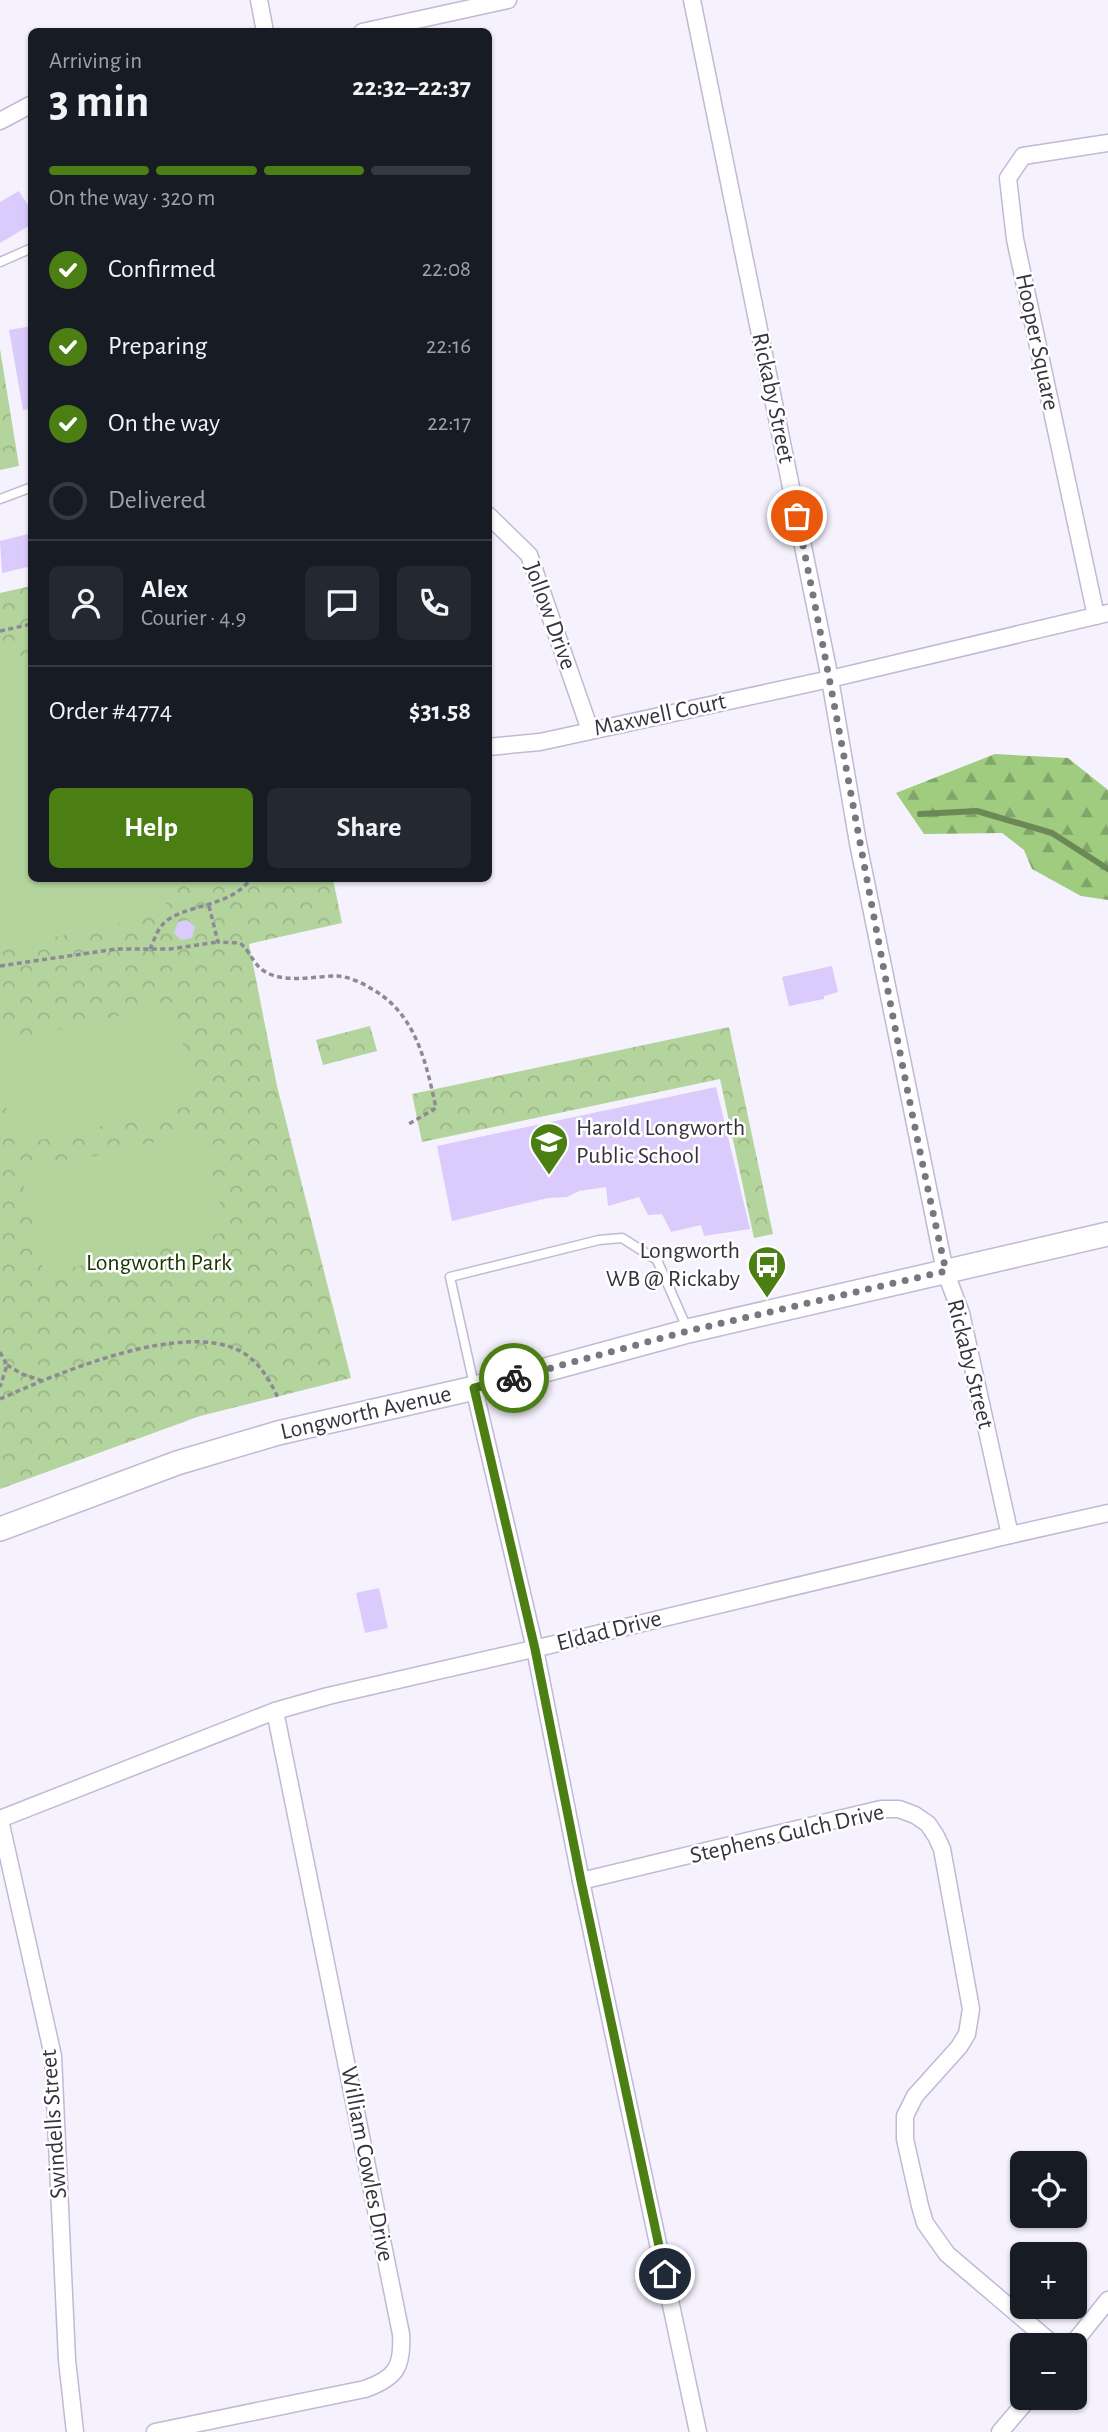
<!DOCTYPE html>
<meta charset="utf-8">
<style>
body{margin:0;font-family:"Alegreya Sans",sans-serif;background:#242831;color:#f1f3f6;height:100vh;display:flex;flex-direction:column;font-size:26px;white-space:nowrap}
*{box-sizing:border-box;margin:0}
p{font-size:23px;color:#9ea1a6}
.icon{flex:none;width:38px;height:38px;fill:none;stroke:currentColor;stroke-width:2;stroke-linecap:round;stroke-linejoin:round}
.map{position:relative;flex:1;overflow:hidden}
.panel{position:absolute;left:28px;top:28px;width:464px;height:854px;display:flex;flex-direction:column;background:#171b24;border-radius:10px;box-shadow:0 2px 5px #0004}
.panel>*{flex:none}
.tools{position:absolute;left:1010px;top:2151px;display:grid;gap:14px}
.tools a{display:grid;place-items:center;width:77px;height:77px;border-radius:10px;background:#171b24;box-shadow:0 2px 5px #0004;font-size:35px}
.pin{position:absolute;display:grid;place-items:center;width:60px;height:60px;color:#fff;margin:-30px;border:4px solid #fff;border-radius:50%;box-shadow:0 2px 7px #0007}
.courier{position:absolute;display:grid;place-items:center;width:70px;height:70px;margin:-35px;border:5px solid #4b7f13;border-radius:50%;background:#fff;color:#222;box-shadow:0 2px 9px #0007}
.headline em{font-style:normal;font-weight:700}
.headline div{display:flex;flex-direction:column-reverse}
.headline{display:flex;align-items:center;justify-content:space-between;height:119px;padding:0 21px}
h1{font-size:46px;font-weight:700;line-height:52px}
.bar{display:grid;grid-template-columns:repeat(4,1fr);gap:10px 7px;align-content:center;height:84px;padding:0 21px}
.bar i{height:9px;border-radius:5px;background:#363941}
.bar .active{background:#4b7f13}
.bar p{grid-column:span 4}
.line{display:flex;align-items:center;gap:18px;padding:0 21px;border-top:2px solid #363941}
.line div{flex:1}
.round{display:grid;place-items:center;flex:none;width:74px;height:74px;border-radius:10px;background:#242831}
ol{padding:0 21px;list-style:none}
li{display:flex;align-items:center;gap:21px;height:77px}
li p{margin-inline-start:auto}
li .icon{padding:7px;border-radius:50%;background:#4b7f13;color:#fff;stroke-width:4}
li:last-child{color:#9ea1a6}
li i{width:38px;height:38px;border:4px solid #363941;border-radius:50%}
.primary-button{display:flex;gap:14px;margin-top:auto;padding:14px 21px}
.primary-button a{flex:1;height:80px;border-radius:10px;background:#4b7f13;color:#fff;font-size:28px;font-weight:700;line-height:80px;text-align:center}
.primary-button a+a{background:#242831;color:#f1f3f6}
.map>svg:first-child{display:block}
.forest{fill:url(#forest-firs)}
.park{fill:url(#park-crowns)}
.pitch{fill:#b3d49c}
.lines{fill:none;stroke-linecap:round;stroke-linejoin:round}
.stream{stroke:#6b8856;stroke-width:6}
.building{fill:#dbcbfc}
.lane-casing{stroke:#c1b9d5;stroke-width:11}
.street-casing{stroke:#c1b9d5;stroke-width:19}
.secondary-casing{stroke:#c1b9d5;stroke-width:26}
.path{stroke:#8e8a95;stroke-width:3.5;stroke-dasharray:5 3.5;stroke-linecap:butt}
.lane{stroke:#fff;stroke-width:8}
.street{stroke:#fff;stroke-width:16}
.secondary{stroke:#fff;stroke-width:23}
.done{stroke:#7a7681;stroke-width:7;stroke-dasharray:0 12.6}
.route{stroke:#4b7f13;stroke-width:9}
.labels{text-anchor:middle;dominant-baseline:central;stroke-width:5;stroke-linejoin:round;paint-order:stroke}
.street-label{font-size:24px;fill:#37333e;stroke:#fff}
.poi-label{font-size:24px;fill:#37333e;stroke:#fff;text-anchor:start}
.park-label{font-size:24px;fill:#193400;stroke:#fff}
</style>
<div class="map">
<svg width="1108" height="2432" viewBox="0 0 1108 2432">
<defs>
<pattern id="forest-firs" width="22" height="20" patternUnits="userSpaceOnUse" patternTransform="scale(1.75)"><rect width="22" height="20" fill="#9fcc7e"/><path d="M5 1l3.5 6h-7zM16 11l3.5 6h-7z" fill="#82a669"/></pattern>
<pattern id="park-crowns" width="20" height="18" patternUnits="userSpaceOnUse" patternTransform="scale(1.75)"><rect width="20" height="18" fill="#b3d49c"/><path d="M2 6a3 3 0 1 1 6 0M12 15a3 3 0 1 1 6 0" fill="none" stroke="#9bb687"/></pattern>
</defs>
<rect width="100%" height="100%" fill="#f5f1fd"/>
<polygon class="forest" points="995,754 1068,758 1108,790 1108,900 1081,896 1032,869 1024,850 1002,833 924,834 896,793"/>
<g class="park">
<polygon points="0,349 19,466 0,470"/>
<polygon points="31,586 32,878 333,879 342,923 249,944 277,1086 351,1378 200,1416 0,1489 0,593"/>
<polygon points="370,1026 377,1051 323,1065 316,1040"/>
<polygon points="729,1027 773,1234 754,1238 720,1079 422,1142 412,1094"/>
</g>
<g class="pitch">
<polygon points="31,653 32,878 163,879 168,900 158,915 56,937 0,945 0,667"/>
<polygon points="173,1003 197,1104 15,1146 0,1082 0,1043"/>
<polygon points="203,1131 226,1232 44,1274 21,1173"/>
</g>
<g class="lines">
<polyline class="stream" points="920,814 977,811 1052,833 1108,869"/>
</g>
<g class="building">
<polygon points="19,191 32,212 32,224 0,243 0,202"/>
<polygon points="32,326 32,409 23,410 9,330"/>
<polygon points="32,533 32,566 2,573 0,541"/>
<polygon points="187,920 195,927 192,938 181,940 174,933 178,922"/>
<polygon points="832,966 838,992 824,996 824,999 789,1006 782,977"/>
<polygon points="716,1087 750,1229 704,1236 701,1225 671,1232 662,1214 648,1215 639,1197 608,1206 606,1187 579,1191 567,1197 548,1198 452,1221 437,1146"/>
<polygon points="379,1588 388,1628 365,1633 356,1593"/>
</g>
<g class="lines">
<g class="lane-casing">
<g id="lane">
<polyline points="0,262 32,248"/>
<polyline points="0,499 32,487"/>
<polyline points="474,1385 450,1277 599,1240 622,1238 657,1260 687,1328"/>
</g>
</g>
<g class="street-casing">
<g id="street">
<polyline points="259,0 265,32"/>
<polyline points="692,0 830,679 858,843 940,1247 945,1271 961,1313 1010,1535"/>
<polyline points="362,32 508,0"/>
<polyline points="0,121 32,104"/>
<polyline points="488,515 529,555 590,730"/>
<polyline points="1096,616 1015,239 1008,178 1023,156 1108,143"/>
<polyline points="488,747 540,742 830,679 1108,613"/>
<polyline points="474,1388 535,1649 581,1881 698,2432"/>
<polyline points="0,1819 275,1711 328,1696 559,1643 1010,1535 1108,1513"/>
<polyline points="0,1820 53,2056 67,2360 75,2432"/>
<polyline points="581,1881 881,1809 899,1809 915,1815 928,1824 936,1836 942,1849 971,2009 967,2034 959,2047 915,2096 905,2116 905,2139 920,2206 925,2223 947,2254 1054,2345"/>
<polyline points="1072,2345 1108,2300"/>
<path d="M155,2432l210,-43c31,-11 38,-22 36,-55l-126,-623"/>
<polyline points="1000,2432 1029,2398"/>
</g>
</g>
<g class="secondary-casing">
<polyline id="secondary" points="0,1529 177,1463 278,1433 505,1381 688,1331 1108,1234"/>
</g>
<g class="path">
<polyline points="0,631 32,624"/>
<path d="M209,906l9,36 22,1c10,8 13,21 24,28 20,13 51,5 74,5 12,1 24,7 34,13 44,25 54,73 64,119l-29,17"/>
<path d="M150,949c4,-8 7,-19 13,-25 19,-20 69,-16 88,-46"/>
<polyline points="0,966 116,949 170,949 218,942"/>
<polyline points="0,1352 7,1365 0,1387"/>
<polyline points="7,1365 22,1374 43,1381"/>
<path d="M0,1399c56,-25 183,-80 242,-47 17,10 28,28 36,46"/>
</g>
<use href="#lane" class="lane"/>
<use href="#street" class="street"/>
<use href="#secondary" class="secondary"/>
</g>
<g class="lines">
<path class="done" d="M514,1378l174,-47 258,-60c-57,-250 -97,-504 -149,-755"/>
<polyline class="route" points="514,1378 474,1388 535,1649 581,1881 665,2274"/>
</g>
<defs>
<g id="school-pin" transform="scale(2.0125)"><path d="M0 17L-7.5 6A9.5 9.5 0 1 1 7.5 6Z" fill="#4b7f13" stroke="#fff"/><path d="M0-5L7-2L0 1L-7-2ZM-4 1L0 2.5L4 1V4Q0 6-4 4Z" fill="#fff"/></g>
<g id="bus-pin" transform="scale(2.0125)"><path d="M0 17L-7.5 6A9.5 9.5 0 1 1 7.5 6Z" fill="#4b7f13" stroke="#fff"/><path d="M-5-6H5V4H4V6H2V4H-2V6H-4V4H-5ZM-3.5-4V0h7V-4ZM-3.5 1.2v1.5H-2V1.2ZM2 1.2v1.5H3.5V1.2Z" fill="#fff"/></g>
</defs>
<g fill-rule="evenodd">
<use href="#school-pin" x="549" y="1142"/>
<use href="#bus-pin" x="767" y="1265"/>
</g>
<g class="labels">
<g class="street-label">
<text transform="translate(1037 342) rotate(78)">Hooper Square</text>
<text transform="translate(773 398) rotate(78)">Rickaby Street</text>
<text transform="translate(550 616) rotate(70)">Jollow Drive</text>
<text transform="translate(660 715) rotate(-12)">Maxwell Court</text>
<text transform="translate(970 1364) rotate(76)">Rickaby Street</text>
<text transform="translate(366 1413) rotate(-13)">Longworth Avenue</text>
<text transform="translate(609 1631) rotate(-14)">Eldad Drive</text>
<text transform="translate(787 1834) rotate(-13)">Stephens Gulch Drive</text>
<text transform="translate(54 2124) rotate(-94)">Swindells Street</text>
<text transform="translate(367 2164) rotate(79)">William Cowles Drive</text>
</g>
<g class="poi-label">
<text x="576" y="1128">Harold Longworth<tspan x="576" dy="28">Public School</tspan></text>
<text x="740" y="1251" text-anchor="end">Longworth<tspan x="740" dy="28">WB @ Rickaby</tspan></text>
</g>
<g class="park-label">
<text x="159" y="1263">Longworth Park</text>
</g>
</g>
</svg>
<div class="tools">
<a><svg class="icon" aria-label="locate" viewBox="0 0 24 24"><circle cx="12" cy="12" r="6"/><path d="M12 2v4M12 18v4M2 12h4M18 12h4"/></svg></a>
<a>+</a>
<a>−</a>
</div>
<div class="pin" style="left:797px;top:516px;background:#ea580c"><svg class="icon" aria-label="bag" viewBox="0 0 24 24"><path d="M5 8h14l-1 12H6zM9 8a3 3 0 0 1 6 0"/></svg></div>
<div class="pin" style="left:665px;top:2274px;background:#1f2937"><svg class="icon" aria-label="home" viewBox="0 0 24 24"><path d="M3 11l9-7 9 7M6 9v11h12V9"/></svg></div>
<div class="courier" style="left:514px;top:1378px"><svg class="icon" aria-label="bike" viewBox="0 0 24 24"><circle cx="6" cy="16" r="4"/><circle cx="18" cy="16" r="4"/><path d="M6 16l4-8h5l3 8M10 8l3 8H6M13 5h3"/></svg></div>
<section class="panel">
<div class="headline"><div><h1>3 min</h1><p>Arriving in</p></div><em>22:32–22:37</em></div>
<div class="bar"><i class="active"></i><i class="active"></i><i class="active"></i><i></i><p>On the way · 320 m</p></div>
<ol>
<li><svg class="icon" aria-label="check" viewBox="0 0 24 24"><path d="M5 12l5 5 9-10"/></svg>Confirmed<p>22:08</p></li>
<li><svg class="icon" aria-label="check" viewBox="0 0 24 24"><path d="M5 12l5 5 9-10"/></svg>Preparing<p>22:16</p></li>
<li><svg class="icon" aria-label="check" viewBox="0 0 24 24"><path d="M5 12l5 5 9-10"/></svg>On the way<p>22:17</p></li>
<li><i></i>Delivered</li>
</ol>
<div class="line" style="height:126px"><a class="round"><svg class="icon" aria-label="person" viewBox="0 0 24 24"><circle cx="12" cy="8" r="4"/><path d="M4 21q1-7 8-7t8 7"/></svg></a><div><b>Alex</b><p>Courier · 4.9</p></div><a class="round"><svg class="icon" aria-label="chat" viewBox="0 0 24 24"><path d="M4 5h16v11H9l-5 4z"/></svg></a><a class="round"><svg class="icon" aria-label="phone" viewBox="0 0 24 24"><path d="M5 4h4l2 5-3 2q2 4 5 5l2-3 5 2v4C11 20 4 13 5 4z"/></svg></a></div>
<div class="line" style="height:91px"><div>Order #4774</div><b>$31.58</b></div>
<div class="primary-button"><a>Help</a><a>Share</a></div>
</section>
</div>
